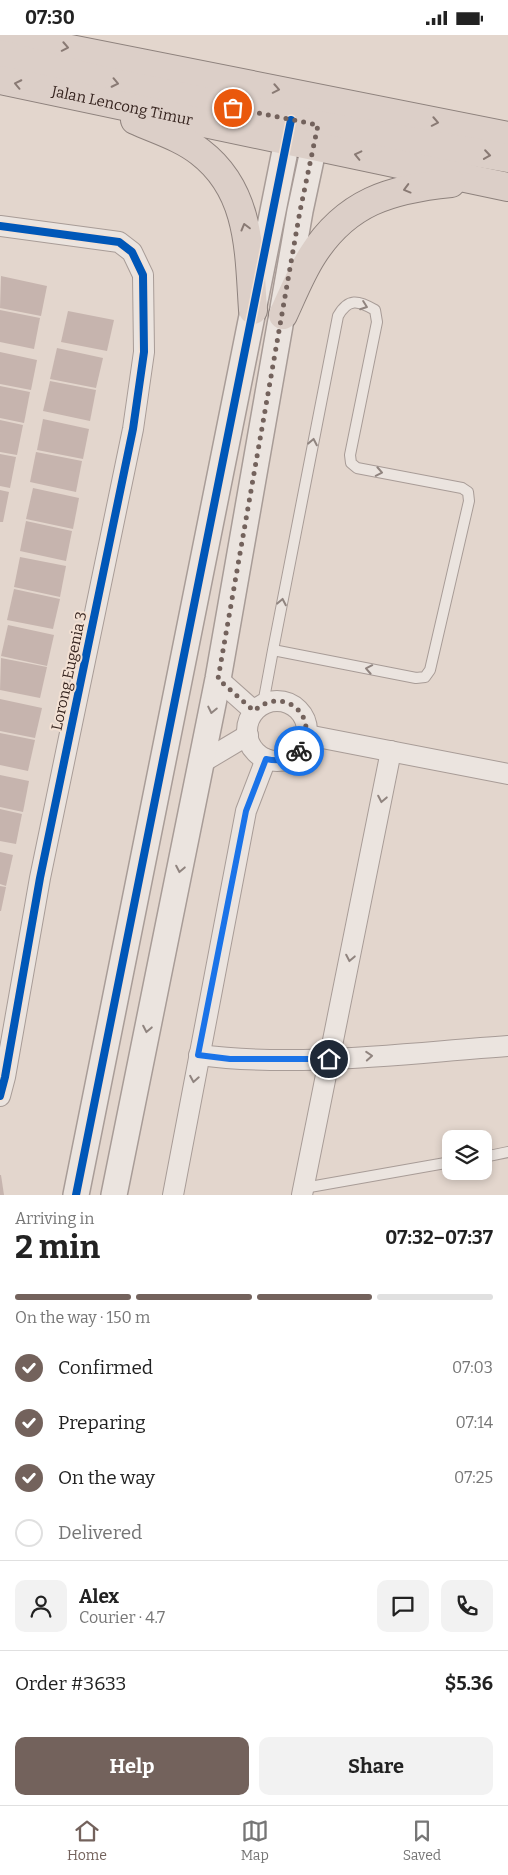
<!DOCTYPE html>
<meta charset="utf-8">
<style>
body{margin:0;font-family:Bitter,serif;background:#f2f2f2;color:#222;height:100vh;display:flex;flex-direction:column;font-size:19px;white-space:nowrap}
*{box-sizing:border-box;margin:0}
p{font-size:16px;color:#767676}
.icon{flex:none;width:28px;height:28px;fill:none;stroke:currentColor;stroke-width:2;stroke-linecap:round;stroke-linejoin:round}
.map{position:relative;height:1160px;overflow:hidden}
.side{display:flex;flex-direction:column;background:#fff;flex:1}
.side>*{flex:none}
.buttons{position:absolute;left:442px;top:1095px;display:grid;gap:10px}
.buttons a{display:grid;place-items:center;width:50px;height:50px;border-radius:10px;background:#fff;box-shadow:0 2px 8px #0003;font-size:25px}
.pin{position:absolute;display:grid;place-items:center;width:42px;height:42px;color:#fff;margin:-21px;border:2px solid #fff;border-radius:50%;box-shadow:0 1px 5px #0007}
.courier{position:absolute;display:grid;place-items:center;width:50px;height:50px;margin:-25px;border:4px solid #1a73e8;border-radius:50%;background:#fff;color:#222;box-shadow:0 1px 6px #0007}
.headline em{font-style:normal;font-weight:700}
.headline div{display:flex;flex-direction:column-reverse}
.headline{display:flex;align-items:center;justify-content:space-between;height:85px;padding:0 15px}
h1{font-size:32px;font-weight:700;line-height:38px}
.bar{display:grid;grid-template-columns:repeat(4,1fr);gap:8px 5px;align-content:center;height:60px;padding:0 15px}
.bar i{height:6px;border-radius:4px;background:#e0e0e0}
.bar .selected{background:#73625c}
.bar p{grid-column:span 4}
.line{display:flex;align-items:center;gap:12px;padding:0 15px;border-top:1px solid #e0e0e0}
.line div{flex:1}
.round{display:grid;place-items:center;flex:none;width:52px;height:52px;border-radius:10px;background:#f2f2f2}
ol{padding:0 15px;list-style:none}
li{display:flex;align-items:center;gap:15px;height:55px}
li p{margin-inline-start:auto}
li .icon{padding:5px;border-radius:50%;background:#73625c;color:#fff;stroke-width:4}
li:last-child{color:#767676}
li i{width:28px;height:28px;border:2px solid #e0e0e0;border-radius:50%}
.cta{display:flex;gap:10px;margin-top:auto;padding:10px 15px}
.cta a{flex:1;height:58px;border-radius:10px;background:#73625c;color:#fff;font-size:20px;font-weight:700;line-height:58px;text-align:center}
.cta a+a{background:#f2f2f2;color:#222}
.status{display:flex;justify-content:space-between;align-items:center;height:35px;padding:0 25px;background:#fff;direction:ltr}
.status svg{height:14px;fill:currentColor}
.tab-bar{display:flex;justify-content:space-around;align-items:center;height:70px;border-top:1px solid #e0e0e0;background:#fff;font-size:14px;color:#767676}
.tab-bar a{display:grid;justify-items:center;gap:2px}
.tab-bar .selected{color:#73625c}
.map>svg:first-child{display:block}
.building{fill:#c6b4ae}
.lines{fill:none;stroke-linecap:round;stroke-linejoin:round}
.service-casing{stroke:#a89c97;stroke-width:12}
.minor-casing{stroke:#a89c97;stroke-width:22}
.tertiary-casing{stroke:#a89c97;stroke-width:28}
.trunk-casing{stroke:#8e827d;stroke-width:30}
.service{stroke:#ebe4df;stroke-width:10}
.minor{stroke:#ebe4df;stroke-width:20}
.tertiary{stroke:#ebe4df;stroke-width:25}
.trunk{stroke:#dccfc8;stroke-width:28}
.cycleway-casing{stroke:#f3e1d4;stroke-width:11}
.cycleway{stroke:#0057b8;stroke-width:8}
.oneway{stroke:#897a74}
.oneway2{stroke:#90847f}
.done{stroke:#73625c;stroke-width:5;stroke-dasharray:0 9}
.route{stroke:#1a73e8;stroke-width:6}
.labels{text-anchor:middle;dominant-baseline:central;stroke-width:4;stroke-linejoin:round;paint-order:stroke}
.street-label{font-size:15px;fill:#36241f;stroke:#f3e1d4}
</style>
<div class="status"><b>07:30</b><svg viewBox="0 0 49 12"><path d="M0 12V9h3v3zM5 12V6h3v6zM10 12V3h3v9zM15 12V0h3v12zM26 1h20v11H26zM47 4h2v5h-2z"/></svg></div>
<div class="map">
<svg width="508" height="1160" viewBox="0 0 508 1160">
<rect width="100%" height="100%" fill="#e3d6cd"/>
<g class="building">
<polygon points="1,241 47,251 41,281 0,273"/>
<polygon points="0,275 40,283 34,314 0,307"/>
<polygon points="68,276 114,285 107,316 61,307"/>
<polygon points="57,313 103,323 96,353 50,344"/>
<polygon points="0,317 37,325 31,355 0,349"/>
<polygon points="50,346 96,355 90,386 43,376"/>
<polygon points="0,351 30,357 24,388 0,383"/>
<polygon points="43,384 89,394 83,424 37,415"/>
<polygon points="0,385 23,390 17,420 0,417"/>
<polygon points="36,417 82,426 76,457 30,447"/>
<polygon points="0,419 16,422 10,453 0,451"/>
<polygon points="33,453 79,463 73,494 26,484"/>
<polygon points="0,455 9,457 3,487 0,487"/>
<polygon points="26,486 72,496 66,526 20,516"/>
<polygon points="20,522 66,531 60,562 14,552"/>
<polygon points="14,554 60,564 53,594 7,585"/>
<polygon points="8,590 54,600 47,631 1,621"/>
<polygon points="1,623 47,632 40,663 0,655"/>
<polygon points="0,664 42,673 35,703 0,696"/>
<polygon points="0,698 35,705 28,736 0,730"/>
<polygon points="0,740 29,746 23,777 0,772"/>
<polygon points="0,774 22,779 16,809 0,806"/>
<polygon points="0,817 13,820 6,851 0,849"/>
<polygon points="0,851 6,852 1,876 0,876"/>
<polygon points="0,1140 1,1140 4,1160 0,1160"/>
</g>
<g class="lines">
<g class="service-casing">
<g id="service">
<path d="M263,669l10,-54 65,-334c10,-18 20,-16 37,-6l2,12 -27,133 1,8 6,5 105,20 6,4 1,9 -39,169 -5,7 -9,1 -143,-28"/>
<polyline points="484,1122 508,1117"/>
<polyline points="304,1153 451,1127"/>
</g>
</g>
<g class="minor-casing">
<g id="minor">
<polyline points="0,191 119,207 132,217 143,240 144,317 133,394 40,843 5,1042 0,1061"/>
<polyline points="218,644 254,676"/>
<circle cx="277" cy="696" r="30"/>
<polyline points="307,700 508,739"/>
<polyline points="201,728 248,700"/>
<path d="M199,1020c100,13 208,-2 309,-9"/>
<polyline points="173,1160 246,776 266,724"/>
<polyline points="302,1160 391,716"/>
</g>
</g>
<g class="tertiary-casing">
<g id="tertiary">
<polyline points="76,1160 291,86"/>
<polyline points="114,1160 218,644 300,176 318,92"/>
</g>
</g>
<g class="trunk-casing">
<g id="trunk">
<polyline points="0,0 508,101"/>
<polyline points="0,19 96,44 318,90 508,123"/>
<path id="s1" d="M0,45l508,107"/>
<path d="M135,85c22,10 46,17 65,32 51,39 49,100 53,158"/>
<path d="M283,280c9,-19 17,-40 29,-59 34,-54 78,-67 139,-73"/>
</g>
</g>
<use href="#service" class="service"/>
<use href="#minor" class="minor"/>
<use href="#tertiary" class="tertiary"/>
<use href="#trunk" class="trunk"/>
<g class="cycleway-casing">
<g id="cycleway">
<polyline points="0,191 119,207 132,217 143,240 144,317 133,394 40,843 5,1042 0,1061"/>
<polyline points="76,1160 291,85"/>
</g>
</g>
<use href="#cycleway" class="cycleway"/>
</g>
<defs><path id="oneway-chevron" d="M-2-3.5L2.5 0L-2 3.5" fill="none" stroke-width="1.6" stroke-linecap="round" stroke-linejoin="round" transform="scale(1.25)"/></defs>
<g class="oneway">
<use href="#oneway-chevron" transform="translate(65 12) rotate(11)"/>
<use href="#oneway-chevron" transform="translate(115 48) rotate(12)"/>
<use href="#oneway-chevron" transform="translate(18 49) rotate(-168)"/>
<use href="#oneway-chevron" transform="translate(276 54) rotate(11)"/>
<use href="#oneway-chevron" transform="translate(435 87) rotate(11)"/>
<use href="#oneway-chevron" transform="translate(358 120) rotate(-167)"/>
<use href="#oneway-chevron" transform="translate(487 120) rotate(8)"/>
<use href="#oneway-chevron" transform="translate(407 154) rotate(165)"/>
<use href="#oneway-chevron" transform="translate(245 192) rotate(-105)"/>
</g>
<g class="oneway2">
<use href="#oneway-chevron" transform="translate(364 271) rotate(20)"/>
<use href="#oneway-chevron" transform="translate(313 407) rotate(-79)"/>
<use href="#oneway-chevron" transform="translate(379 437) rotate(11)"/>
<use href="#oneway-chevron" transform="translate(282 567) rotate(-79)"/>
<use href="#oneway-chevron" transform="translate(369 634) rotate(-169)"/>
<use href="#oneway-chevron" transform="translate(212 675) rotate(102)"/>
<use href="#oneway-chevron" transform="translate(382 764) rotate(101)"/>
<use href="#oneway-chevron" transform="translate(180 834) rotate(101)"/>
<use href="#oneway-chevron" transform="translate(350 923) rotate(101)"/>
<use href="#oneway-chevron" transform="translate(147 994) rotate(101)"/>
<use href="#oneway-chevron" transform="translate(369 1021) rotate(-4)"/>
<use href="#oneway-chevron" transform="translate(194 1044) rotate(100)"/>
</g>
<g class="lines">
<path class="done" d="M233,73l85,17 -18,86 -82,468 36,32c30,-27 68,6 45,40"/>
<path class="route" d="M299,716c-10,9 -19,11 -33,8l-20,52 -48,244 32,4h99"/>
</g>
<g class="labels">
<g class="street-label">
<text stroke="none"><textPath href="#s1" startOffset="125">Jalan Lencong Timur</textPath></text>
<text transform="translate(69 636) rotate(-78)">Lorong Eugenia 3</text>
</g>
</g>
</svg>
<div class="buttons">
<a><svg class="icon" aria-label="layers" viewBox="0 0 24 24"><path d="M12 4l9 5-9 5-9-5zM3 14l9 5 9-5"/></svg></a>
</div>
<div class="pin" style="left:233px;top:73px;background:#ea580c"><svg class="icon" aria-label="bag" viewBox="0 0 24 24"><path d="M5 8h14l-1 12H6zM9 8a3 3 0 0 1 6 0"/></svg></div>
<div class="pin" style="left:329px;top:1024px;background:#1f2937"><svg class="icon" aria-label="home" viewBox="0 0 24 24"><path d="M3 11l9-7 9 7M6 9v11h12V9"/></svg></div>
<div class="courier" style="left:299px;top:716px"><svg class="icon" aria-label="bike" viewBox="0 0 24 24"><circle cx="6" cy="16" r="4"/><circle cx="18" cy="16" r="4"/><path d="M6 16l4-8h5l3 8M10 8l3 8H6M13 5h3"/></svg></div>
</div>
<section class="side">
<div class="headline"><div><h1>2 min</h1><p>Arriving in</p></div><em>07:32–07:37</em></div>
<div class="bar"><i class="selected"></i><i class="selected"></i><i class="selected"></i><i></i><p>On the way · 150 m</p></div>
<ol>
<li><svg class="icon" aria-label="check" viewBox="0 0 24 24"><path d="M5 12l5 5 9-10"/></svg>Confirmed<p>07:03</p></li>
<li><svg class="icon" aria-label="check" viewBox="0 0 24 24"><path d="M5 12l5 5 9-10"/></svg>Preparing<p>07:14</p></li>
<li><svg class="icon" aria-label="check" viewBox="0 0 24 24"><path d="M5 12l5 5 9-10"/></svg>On the way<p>07:25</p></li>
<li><i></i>Delivered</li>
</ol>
<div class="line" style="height:90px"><a class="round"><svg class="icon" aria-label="person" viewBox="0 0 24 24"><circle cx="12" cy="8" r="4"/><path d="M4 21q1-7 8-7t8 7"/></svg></a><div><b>Alex</b><p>Courier · 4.7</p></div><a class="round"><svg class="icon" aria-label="chat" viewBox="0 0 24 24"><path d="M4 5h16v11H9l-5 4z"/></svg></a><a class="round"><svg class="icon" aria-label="phone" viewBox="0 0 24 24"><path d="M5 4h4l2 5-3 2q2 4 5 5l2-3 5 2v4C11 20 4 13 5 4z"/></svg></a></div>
<div class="line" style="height:65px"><div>Order #3633</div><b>$5.36</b></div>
<div class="cta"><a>Help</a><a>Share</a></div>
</section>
<nav class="tab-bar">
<a class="selected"><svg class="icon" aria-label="home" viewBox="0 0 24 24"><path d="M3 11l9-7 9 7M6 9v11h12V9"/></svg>Home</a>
<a><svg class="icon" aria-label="map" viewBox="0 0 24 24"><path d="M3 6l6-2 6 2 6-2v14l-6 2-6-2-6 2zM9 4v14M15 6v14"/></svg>Map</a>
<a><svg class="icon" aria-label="saved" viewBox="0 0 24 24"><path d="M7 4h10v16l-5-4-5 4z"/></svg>Saved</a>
</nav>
